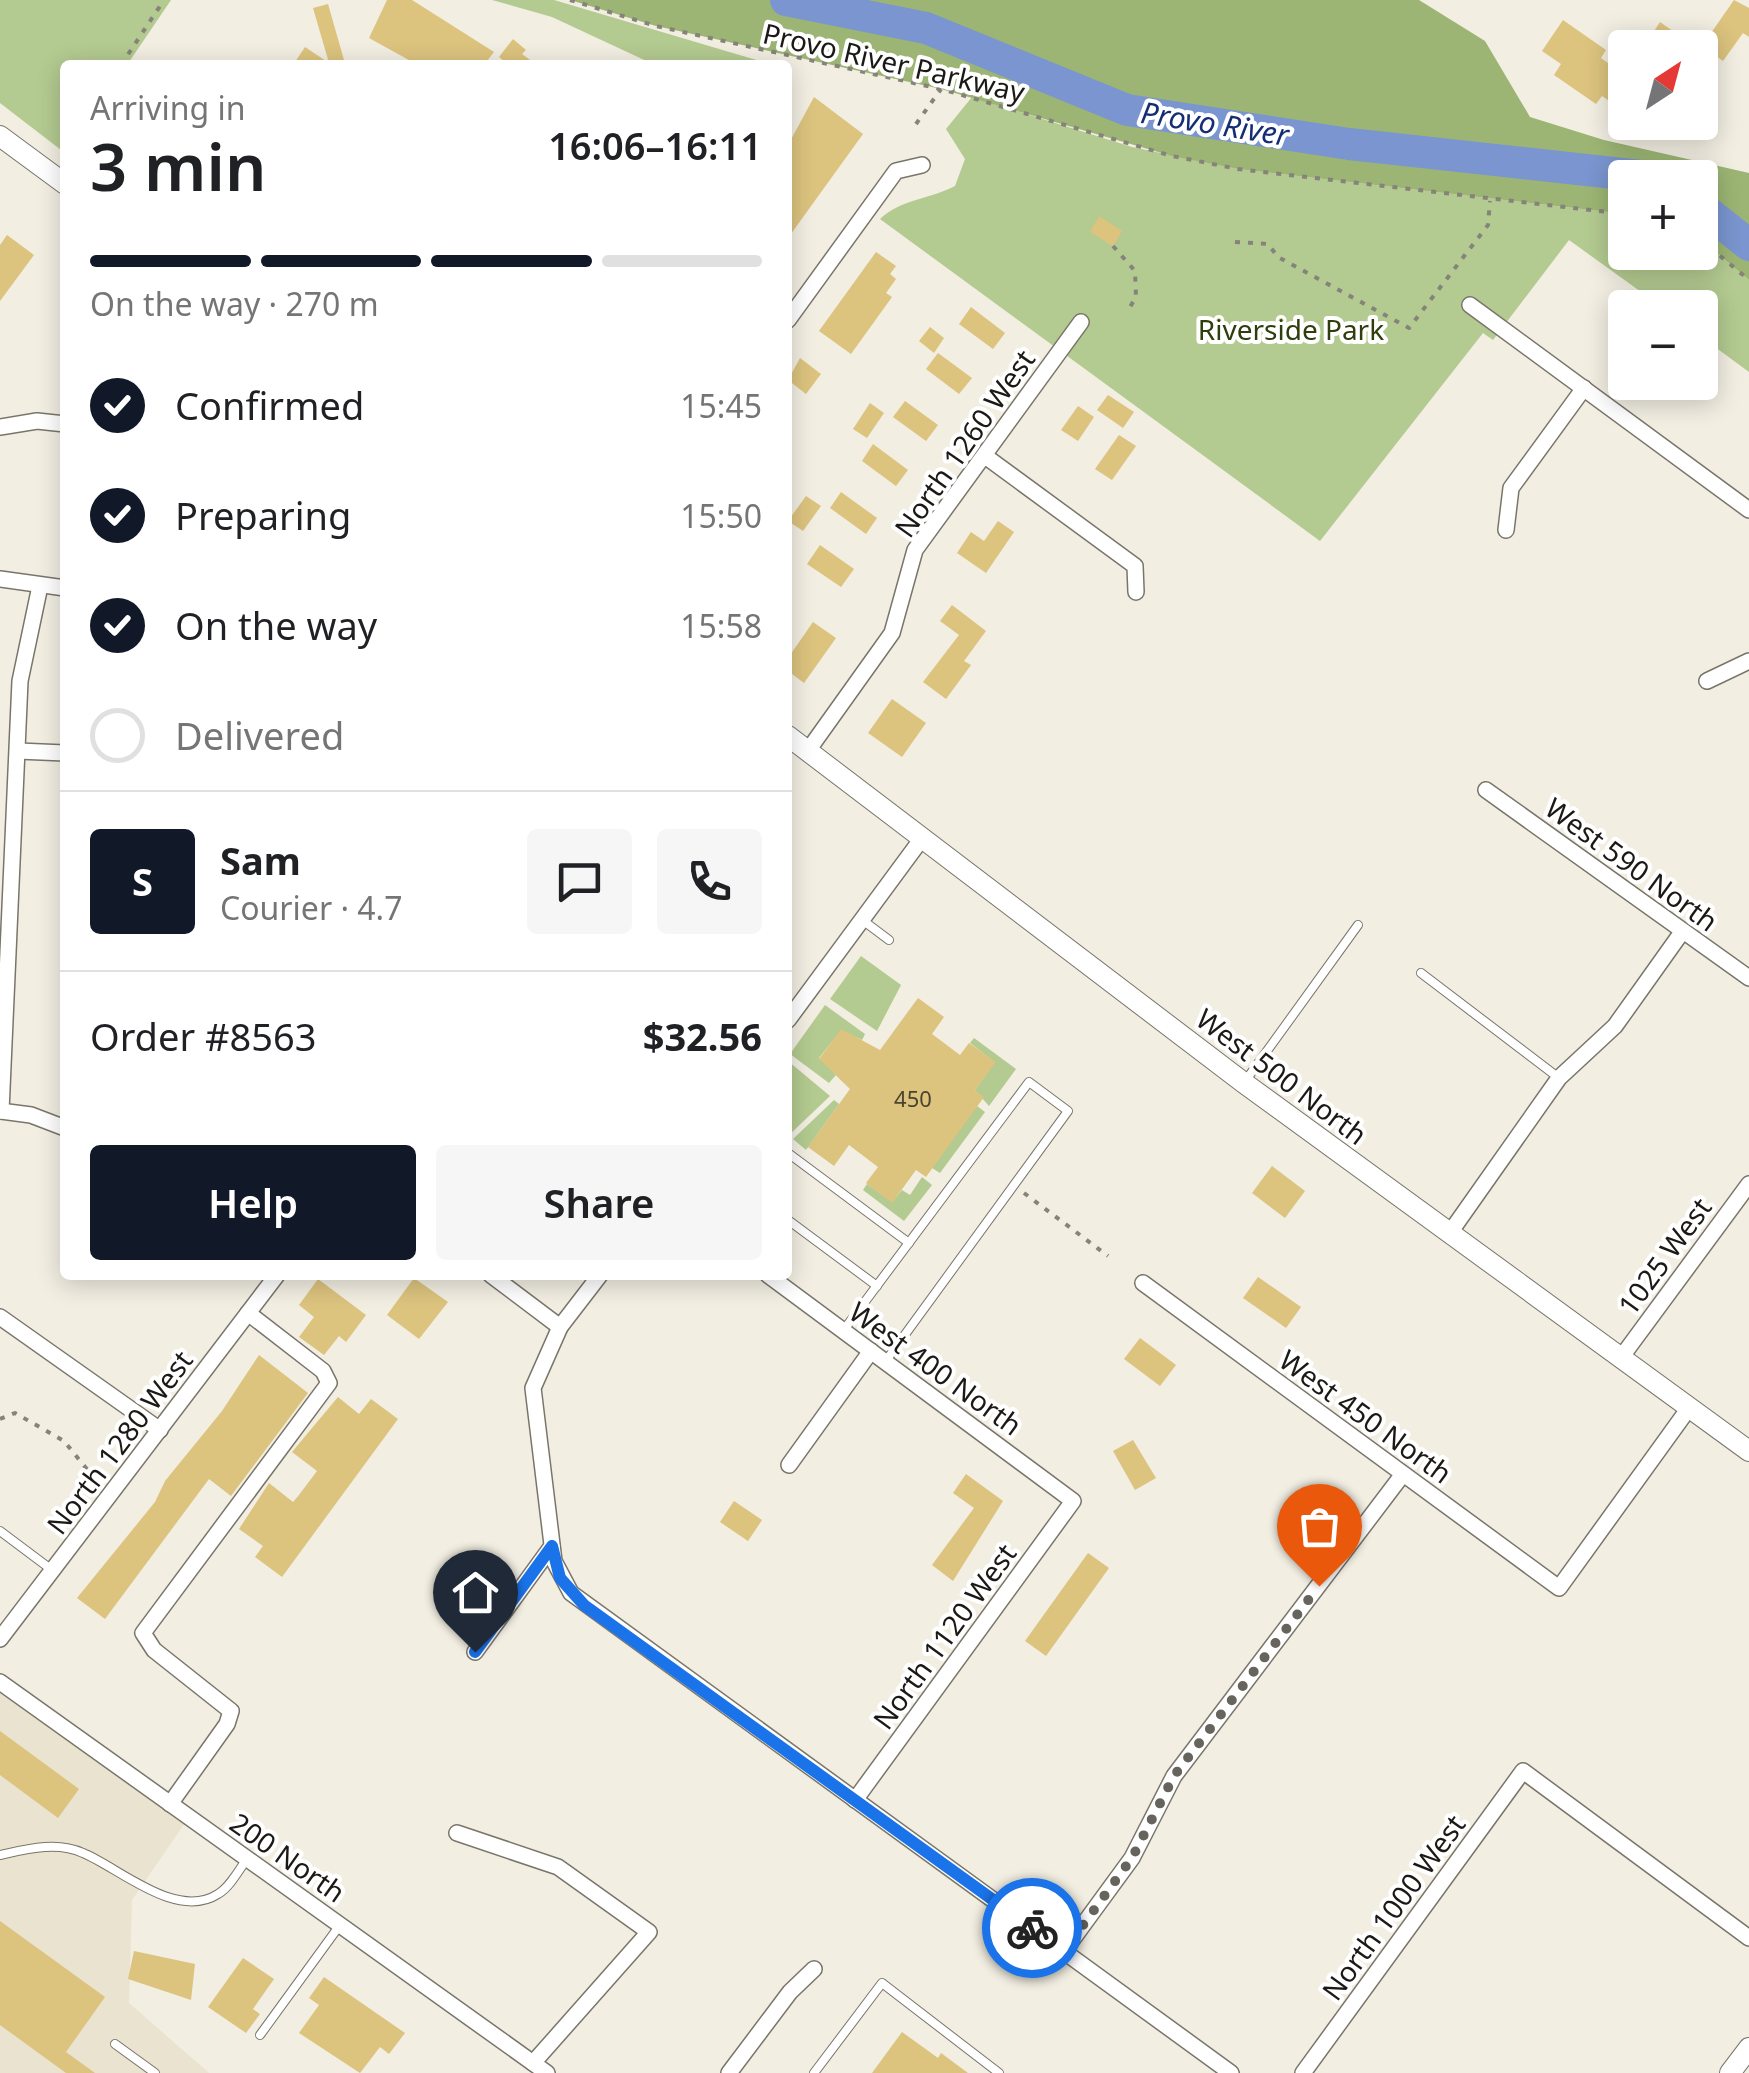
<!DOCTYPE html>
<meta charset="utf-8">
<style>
body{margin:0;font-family:"Noto Sans",sans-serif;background:#f6f6f6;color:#202124;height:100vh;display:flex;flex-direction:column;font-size:38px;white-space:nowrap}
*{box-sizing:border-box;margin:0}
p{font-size:32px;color:#757577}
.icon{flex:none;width:55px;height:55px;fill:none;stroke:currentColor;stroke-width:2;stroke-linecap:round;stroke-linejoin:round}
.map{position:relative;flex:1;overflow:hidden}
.side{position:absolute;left:60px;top:60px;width:732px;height:1220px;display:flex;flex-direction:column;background:#fff;border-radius:10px;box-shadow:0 5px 25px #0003}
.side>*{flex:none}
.needle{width:65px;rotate:36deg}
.buttons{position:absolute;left:1608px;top:30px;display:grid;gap:20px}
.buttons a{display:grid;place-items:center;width:110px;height:110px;border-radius:10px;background:#fff;box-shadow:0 5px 25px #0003;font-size:50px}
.pin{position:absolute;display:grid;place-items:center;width:85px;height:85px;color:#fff;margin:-102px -42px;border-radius:50% 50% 50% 0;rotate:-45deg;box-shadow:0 0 10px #0007}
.pin .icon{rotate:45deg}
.courier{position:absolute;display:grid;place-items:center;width:100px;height:100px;margin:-50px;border:8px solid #1a73e8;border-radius:50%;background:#fff;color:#222;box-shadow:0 2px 12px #0007}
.summary em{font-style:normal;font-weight:600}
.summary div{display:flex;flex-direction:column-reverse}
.summary{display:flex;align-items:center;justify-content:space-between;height:170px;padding:0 30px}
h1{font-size:65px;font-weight:600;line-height:75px}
.bar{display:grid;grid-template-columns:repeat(4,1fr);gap:15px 10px;align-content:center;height:120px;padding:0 30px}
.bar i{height:12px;border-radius:8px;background:#e0e0e0}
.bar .selected{background:#111827}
.bar p{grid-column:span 4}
.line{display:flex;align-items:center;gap:25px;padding:0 30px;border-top:2px solid #e0e0e0}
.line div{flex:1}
.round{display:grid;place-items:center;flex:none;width:105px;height:105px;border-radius:10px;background:#f6f6f6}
ol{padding:0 30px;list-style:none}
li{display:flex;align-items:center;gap:30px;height:110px}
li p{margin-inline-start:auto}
li .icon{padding:10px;border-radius:50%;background:#111827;color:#fff;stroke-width:4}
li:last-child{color:#757577}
li i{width:55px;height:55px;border:5px solid #e0e0e0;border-radius:50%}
.primary-button{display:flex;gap:20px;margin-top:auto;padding:20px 30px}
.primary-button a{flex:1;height:115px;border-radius:10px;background:#111827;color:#fff;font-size:40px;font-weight:600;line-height:115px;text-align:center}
.primary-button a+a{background:#f6f6f6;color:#202124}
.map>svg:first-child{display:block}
.built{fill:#eae3cf}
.green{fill:#b3ca90}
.forest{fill:#9cb574}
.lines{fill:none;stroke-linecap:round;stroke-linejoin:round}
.river{stroke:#7a95cf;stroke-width:32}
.building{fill:#dcc37e}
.lane-casing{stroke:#79756a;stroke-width:10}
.street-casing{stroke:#79756a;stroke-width:18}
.secondary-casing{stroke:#79756a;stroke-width:22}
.path{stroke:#86837b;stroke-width:4;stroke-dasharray:5 8;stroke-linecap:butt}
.lane{stroke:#fff;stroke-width:8}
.street{stroke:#fff;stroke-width:15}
.secondary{stroke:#fff;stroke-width:20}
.done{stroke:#66645d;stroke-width:10;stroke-dasharray:0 18}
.route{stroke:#1a73e8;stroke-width:12}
.labels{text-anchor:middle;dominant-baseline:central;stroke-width:8;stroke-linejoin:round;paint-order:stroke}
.number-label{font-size:22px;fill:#4b442f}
.street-label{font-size:28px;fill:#1b1915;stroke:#fff}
.park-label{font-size:28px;fill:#2e3e0d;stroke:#fff}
.water-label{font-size:30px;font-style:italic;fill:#152e73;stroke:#fff}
</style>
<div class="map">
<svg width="1749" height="2073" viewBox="0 0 1749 2073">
<rect width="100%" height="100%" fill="#f2eee2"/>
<polygon class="built" points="0,1682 189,1817 132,1900 129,2003 209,2073 0,2073"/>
<g class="green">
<polygon points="0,0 171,0 127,65 65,65 65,153 0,103"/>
<polygon points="492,0 554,0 773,65 655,65 552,17"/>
<path d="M972,97l160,50 106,22 387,45v38h75v-13l49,41v92l-49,-36v-28l-38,-1 -93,-67 -76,100 -10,-7 -163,208 -440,-322c21,-20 48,-19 75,-33l10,-27 -19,-30z"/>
<polygon points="861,956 901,985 877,1031 830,999"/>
<polygon points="825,1005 865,1034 862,1040 841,1030 819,1058 836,1075 829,1083 790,1054"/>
<polygon points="974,1038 1016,1069 989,1106 975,1090 995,1062 970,1043"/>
<polygon points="788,1061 830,1096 788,1136"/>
<polygon points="834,1100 839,1104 806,1150 793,1139"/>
<polygon points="977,1106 985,1112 940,1173 932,1168"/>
<polygon points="922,1177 932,1185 904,1221 863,1190 867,1184 892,1202 902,1190 910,1195"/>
</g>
<polygon class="forest" points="570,0 1419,0 1485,41 1530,117 1604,140 1749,173 1749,280 1700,239 1700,178 1625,178 1625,214 1238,169 1172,156 941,89 656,26"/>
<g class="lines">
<g class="river">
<polyline points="786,0 926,28 1127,110 1349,144 1659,178"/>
<polyline points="1700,206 1749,245"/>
</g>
</g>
<g class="building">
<polygon points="387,0 412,0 494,52 484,65 418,65 369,38"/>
<polygon points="1734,0 1749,8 1749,37 1743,33 1723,61 1702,46"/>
<polygon points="328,4 344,60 332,65 293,65 305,47 329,63 313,8"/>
<polygon points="1563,20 1606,50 1601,58 1625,75 1625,112 1602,96 1596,104 1554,75 1561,64 1542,51"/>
<polygon points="1660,22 1697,48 1643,48"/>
<polygon points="513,39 526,50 522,54 537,65 509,65 499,57"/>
<polygon points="814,97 863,134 788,238 788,145"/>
<polygon points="1099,216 1122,231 1113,246 1090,232"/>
<polygon points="7,235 34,255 0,301 0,245"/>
<polygon points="876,252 896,266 890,274 896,279 886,293 892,297 851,354 819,331"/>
<polygon points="971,307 1005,333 993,349 959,324"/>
<polygon points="930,327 944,338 934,353 919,341"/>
<polygon points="938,353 972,378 959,394 926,369"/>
<polygon points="800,358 821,374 806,394 788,380"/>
<polygon points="1108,395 1134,412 1123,428 1097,410"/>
<polygon points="905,401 938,425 926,441 893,417"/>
<polygon points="870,403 884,413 867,438 853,429"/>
<polygon points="1078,406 1094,417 1078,441 1061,430"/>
<polygon points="1119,435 1136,446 1112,480 1095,469"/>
<polygon points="873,444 908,470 896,486 862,461"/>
<polygon points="841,492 877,518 866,534 830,508"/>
<polygon points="806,496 821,506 803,531 788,521"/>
<polygon points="998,521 1014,532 986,573 957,553 971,532 984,541"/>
<polygon points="820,545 854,569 841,587 807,564"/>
<polygon points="952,605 986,631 964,661 971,665 946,699 923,682 959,635 940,621"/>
<polygon points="813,622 836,638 804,683 788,671 788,658"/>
<polygon points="892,699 926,723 902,757 868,733"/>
<polygon points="918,998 944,1017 932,1034 960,1055 969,1043 996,1062 975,1090 984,1097 926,1177 916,1170 892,1203 866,1183 878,1167 849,1145 834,1166 808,1147 850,1089 819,1059 841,1029 880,1050"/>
<polygon points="1272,1166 1305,1191 1285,1218 1252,1193"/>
<polygon points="1258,1277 1301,1307 1286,1328 1243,1298"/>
<polygon points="414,1278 448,1302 419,1339 387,1315"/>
<polygon points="318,1279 366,1315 346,1342 339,1336 324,1355 299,1337 314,1317 299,1305"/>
<polygon points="1140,1338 1176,1365 1160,1386 1124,1359"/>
<polygon points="259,1355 308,1393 231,1496 209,1479 105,1619 77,1598 155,1502 165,1481 222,1411"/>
<polygon points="338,1397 359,1414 371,1399 398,1419 282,1577 255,1557 263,1546 239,1529 269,1483 293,1502 299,1495 317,1471 292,1452"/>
<polygon points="1133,1440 1156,1478 1135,1490 1113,1451"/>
<polygon points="966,1474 1003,1501 953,1581 932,1565 974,1508 953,1493"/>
<polygon points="734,1501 762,1520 748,1541 720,1522"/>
<polygon points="1088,1553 1109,1568 1046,1656 1025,1641"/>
<polygon points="0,1731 79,1789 58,1818 0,1775"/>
<polygon points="0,1921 105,1997 66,2052 95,2073 66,2073 0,2025"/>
<polygon points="134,1951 195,1964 191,2000 128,1979"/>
<polygon points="243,1958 274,1979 253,2009 260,2014 246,2033 208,2007"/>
<polygon points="324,1977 405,2033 389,2054 380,2047 360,2073 299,2033 319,2005 309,1998"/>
<polygon points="902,2032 938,2058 941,2053 968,2073 872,2073"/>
</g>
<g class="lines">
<g class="lane-casing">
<g id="lane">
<polyline points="861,919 889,940"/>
<polyline points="1421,973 1559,1078"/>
<polyline points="1246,1080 1358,925"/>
<polyline points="788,1153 909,1243"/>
<polyline points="788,1220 877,1286"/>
<polyline points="843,1331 1029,1082 1068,1111 885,1362"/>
<polyline points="0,1531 52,1570"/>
<path d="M0,1855c27,-6 57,-14 83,-2 35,14 93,68 135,41 12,-7 20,-23 29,-35"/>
<polyline points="260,2035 340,1925"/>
<polyline points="115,2044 155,2073"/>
<polyline points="814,2073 882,1983 999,2073"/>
</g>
</g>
<g class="street-casing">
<g id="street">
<polyline points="1470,305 1749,510"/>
<polyline points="788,320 896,171 922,165"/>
<polyline points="0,427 37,421 65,424"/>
<polyline points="985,456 1135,566 1136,592"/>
<polyline points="1506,530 1511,488 1584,388"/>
<polyline points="0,579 65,588"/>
<polyline points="1707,681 1749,661"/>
<polyline points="18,751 65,753"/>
<polyline points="807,752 892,633 915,550 1081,322"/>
<polyline points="1486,790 1749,978"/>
<polyline points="788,1020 923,837"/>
<polyline points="0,1111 31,1115 65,1128"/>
<polyline points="1,1111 20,681 40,586"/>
<polyline points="1449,1234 1559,1078 1615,1026 1682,932"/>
<polyline points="491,1275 560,1327"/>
<polyline points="600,1275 560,1327 533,1388 554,1561 571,1593 1231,2073"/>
<polyline points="768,1275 1073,1501 855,1800"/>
<polyline points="1143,1283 1559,1588 1689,1408"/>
<polyline points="0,1317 160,1430"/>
<polyline points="1620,1359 1749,1184"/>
<polyline points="789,1465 871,1351"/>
<polyline points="0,1639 277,1275"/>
<polyline points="475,1652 552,1546"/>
<polyline points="0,1682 547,2073"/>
<polyline points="170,1804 227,1724 231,1711 154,1650 143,1633 329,1383 323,1371 248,1313"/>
<polyline points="457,1833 558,1867 649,1932 533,2063"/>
<polyline points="1064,1951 1132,1858 1174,1776 1403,1474"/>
<polyline points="729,2073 790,1992 814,1969"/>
<polyline points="1303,2073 1523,1771 1749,1938"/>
</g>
</g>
<g class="secondary-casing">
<g id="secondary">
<polyline points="0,136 65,184"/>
<polyline points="788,736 1244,1083 1749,1451"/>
<polyline points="1730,2073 1749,2048"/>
</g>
</g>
<g class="path">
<polyline points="570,0 656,26 941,89 1172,156 1238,169 1625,214"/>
<polyline points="121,65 164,0"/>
<polyline points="916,124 941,89"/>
<polyline points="1700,239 1749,280"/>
<polyline points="1235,242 1268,244 1278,257 1409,328 1488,225 1490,201"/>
<polyline points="1113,246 1135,271 1136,297 1130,307"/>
<polyline points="1024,1193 1108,1256"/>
<polyline points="0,1419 15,1413 64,1441 90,1473"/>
</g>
<use href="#lane" class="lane"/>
<use href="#street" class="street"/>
<use href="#secondary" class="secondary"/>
</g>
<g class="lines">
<polyline class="done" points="1032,1928 1064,1951 1132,1858 1174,1776 1319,1586"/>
<polyline class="route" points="475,1652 552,1546 560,1578 584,1605 1032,1928"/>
</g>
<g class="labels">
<g class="number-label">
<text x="913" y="1098">450</text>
</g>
<g class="street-label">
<text transform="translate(894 62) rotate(13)">Provo River Parkway</text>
<text transform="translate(964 443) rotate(-55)">North 1260 West</text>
<text transform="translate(1632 864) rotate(36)">West 590 North</text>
<text transform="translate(1282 1076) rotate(37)">West 500 North</text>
<text transform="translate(1664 1256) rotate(-54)">1025 West</text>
<text transform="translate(936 1368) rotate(36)">West 400 North</text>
<text transform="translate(1366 1416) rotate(36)">West 450 North</text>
<text transform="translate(119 1442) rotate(-53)">North 1280 West</text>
<text transform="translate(944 1636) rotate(-54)">North 1120 West</text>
<text transform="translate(288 1857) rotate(35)">200 North</text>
<text transform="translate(1393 1907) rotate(-54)">North 1000 West</text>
</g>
<g class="park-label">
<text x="1291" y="329">Riverside Park</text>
</g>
<g class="water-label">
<text transform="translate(1215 123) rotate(9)">Provo River</text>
</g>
</g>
</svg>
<div class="buttons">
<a><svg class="needle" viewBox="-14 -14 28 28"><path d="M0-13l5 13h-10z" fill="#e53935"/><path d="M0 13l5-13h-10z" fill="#757577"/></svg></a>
<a>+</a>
<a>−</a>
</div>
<div class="pin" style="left:1319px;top:1586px;background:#ea580c"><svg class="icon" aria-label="bag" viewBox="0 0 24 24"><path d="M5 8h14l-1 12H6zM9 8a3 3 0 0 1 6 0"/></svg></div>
<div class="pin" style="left:475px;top:1652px;background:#1f2937"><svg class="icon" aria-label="home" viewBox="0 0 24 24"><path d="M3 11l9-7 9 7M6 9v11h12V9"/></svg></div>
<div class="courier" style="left:1032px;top:1928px"><svg class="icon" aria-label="bike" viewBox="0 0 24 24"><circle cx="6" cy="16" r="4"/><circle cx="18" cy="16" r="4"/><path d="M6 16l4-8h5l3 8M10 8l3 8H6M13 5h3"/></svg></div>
<section class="side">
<div class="summary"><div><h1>3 min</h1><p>Arriving in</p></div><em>16:06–16:11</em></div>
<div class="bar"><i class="selected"></i><i class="selected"></i><i class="selected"></i><i></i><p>On the way · 270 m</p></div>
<ol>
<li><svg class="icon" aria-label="check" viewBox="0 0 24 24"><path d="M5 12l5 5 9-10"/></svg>Confirmed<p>15:45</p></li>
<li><svg class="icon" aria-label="check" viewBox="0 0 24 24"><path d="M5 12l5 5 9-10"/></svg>Preparing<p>15:50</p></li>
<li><svg class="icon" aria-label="check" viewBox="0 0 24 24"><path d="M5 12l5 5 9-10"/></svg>On the way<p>15:58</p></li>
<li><i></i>Delivered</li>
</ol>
<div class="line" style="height:180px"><b class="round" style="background:#111827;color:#fff">S</b><div><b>Sam</b><p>Courier · 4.7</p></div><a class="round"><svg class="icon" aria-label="chat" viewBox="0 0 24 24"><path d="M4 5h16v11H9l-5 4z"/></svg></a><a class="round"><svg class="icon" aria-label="phone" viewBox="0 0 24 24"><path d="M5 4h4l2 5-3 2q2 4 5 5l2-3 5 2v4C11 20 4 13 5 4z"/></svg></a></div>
<div class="line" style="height:130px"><div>Order #8563</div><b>$32.56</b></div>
<div class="primary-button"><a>Help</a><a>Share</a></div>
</section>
</div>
